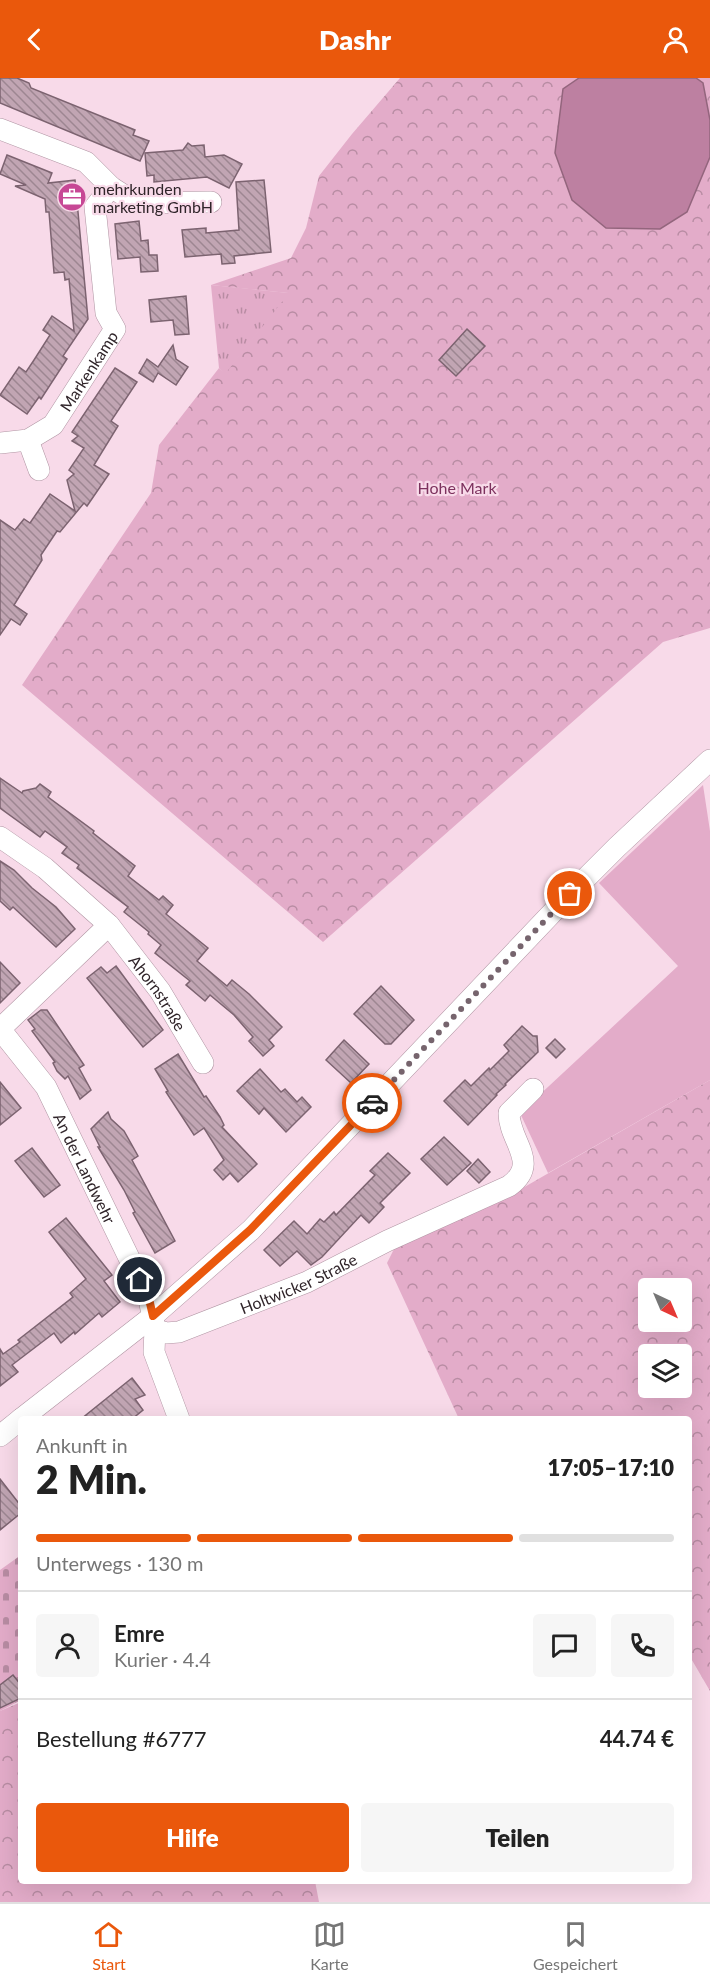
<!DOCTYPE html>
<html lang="de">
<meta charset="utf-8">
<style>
body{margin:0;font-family:Lato,sans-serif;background:#f6f6f6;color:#222;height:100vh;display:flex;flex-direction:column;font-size:22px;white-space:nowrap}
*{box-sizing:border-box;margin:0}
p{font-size:20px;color:#767676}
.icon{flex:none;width:33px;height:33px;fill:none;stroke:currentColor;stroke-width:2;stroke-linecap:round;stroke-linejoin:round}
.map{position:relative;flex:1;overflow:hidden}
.panel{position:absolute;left:18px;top:1338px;width:674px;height:468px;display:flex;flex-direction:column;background:#fff;border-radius:6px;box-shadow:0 6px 24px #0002}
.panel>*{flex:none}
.needle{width:39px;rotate:136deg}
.controls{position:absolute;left:638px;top:1200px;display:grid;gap:12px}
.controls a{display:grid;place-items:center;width:54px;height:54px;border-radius:6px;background:#fff;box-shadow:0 6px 24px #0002;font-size:30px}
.pin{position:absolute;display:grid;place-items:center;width:51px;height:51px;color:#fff;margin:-26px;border:3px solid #fff;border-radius:50%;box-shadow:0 2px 6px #0007}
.courier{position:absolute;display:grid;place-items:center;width:60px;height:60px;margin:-30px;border:4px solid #ea580c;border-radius:50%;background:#fff;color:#222;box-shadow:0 2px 8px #0007}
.head em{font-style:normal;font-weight:800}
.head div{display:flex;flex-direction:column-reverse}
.head{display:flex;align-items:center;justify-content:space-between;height:102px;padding:0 18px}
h1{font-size:39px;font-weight:800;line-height:45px}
.bar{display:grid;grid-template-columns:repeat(4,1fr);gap:9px 6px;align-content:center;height:72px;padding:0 18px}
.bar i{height:8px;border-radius:4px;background:#e0e0e0}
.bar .on{background:#ea580c}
.bar p{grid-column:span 4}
.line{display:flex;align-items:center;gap:15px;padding:0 18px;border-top:2px solid #e0e0e0}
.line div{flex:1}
.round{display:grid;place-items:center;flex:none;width:63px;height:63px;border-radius:6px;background:#f6f6f6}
.button{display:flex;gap:12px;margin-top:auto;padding:12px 18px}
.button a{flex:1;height:69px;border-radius:6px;background:#ea580c;color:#fff;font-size:24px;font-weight:800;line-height:69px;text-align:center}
.button a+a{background:#f6f6f6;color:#222}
header{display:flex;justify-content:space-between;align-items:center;height:78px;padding:0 18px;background:#ea580c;color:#fff;font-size:27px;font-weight:800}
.dock{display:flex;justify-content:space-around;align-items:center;height:84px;border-top:2px solid #e0e0e0;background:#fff;font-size:16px;color:#767676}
.dock a{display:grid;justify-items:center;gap:3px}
.dock .on{color:#ea580c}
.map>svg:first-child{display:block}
.green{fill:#e3acc9}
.forest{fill:url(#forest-crowns);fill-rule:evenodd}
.cemetery{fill:url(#cemetery-stones)}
.park{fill:url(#park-tufts)}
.water{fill:#bd80a1;stroke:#93657d;stroke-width:1.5}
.building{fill:url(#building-back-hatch);stroke:#7c6370;stroke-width:1.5}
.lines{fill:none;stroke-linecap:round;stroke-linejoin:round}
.minor-casing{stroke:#b095a3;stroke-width:22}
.minor{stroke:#fff;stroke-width:21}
.done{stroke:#76646d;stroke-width:6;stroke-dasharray:0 10.8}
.route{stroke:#ea580c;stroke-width:8}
.labels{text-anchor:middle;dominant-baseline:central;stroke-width:4.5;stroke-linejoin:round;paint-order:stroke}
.poi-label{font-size:16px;fill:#30252a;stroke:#f8dae9;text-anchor:start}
.street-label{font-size:16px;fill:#30252a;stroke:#f8dae9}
.park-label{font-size:16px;fill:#7d325e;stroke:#f8dae9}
</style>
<header><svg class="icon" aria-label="back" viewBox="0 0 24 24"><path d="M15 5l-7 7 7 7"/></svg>Dashr<svg class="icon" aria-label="person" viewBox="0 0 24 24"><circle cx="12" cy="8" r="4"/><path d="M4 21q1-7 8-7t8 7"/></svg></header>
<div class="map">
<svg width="710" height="1824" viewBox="0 0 710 1824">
<defs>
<pattern id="forest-crowns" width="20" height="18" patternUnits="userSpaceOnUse" patternTransform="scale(1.5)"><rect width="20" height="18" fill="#e3acc9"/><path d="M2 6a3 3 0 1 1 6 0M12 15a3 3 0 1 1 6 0" fill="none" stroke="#b88ca3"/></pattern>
<pattern id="cemetery-stones" width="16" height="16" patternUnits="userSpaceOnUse" patternTransform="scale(1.5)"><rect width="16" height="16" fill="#e3acc9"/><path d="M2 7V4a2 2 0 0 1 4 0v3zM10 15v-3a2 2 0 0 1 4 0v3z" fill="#b88ca3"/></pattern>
<pattern id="park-tufts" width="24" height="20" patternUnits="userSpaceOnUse" patternTransform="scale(1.5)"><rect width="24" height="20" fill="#e3acc9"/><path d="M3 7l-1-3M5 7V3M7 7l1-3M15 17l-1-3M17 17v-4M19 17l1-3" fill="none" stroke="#b88ca3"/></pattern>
<pattern id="building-back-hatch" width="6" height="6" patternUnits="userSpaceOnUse" patternTransform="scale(1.5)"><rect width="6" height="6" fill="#c1a5b3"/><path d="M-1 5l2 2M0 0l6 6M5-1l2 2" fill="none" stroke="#9d8692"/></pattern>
</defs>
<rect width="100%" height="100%" fill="#f8dae9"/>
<polygon class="green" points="703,707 710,753 710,1002 548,1095 520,1035 678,888 599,805"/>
<g class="forest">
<polygon points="400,0 710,0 710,550 663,564 323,864 22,607 151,415 159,367 219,290 225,295 288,215 211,207 291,180 306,150 319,98 352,56"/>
<path d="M710,1002v611l-21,-36 -1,-236h-229l-72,-156 7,-14 108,-49zM648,1210h33v34h-33zM648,1276h33v34h-33z"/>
<polygon points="21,1624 21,1803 315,1803 319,1824 0,1824 0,1633"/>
</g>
<polygon class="cemetery" points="21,1477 21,1622 0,1633 0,1492"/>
<polygon class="park" points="211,207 289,215 225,296 219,290"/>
<polygon class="water" points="579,0 696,0 703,5 710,42 710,79 687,134 660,151 606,150 572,122 555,75 563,11"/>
<g class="building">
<polygon points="0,0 17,0 29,5 31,10 135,52 133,57 149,63 140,83 0,25"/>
<polygon points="188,65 192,68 204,67 205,79 224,77 242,86 229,110 207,99 154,104 154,97 147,98 145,75 183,72"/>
<polygon points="7,77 52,95 48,105 75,102 88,241 63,278 67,281 41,321 39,319 27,336 0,317 19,289 26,294 34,282 50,257 43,252 52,238 74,253 69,201 65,202 64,194 54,195 49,134 46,134 45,121 15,108 26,107 0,96"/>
<polygon points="264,102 271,174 234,178 235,185 222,186 221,176 185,179 182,152 206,150 206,155 239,152 236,104"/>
<polygon points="139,143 141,163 148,162 149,177 157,177 158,193 141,194 140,179 118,181 115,146"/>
<polygon points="186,218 189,256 175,257 173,242 151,244 149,222"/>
<polygon points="467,251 485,268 456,298 439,282"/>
<polygon points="173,267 176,281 188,289 176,307 158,295 153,304 139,295 147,281 158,289"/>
<polygon points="115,290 137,304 111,343 118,348 94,387 109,396 87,428 84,425 60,454 57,453 41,477 42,482 14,527 27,536 20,547 11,541 0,557 0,442 15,452 24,441 30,445 50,416 75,433 67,402 74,396 69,392 84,370 72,363 78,358 72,354"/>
<polygon points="0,700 22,715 23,713 36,710 40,706 51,714 48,719 94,753 93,755 135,788 128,798 159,822 163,818 173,827 166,836 208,870 197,883 227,908 232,902 249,916 282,949 269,962 274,968 263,978 249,963 253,959 234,937 210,917 205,923 186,907 190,903 155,875 161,867 148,856 149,854 124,834 128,829 77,790 79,787 62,775 67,769 45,753 40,759 0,730"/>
<polygon points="0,783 14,792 32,810 56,829 75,851 56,869 13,829 10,832 0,823"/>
<polygon points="0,884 20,905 0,925"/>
<polygon points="116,888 163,952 143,969 87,900 101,889 107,895"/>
<polygon points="381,908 414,942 391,966 385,966 354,936"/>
<polygon points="41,932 47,932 84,987 79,990 91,1012 80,1021 68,998 65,1001 57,993 53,985 55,984 32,953 35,951 28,942"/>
<polygon points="522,948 533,958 537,958 538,974 505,1006 506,1007 496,1016 497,1017 468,1047 444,1023 465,1002 471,1008 489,990 490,992 509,973 504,967"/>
<polygon points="555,961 565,971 556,980 546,970"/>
<polygon points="344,962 369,986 351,1005 326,982"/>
<polygon points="178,976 204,1019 206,1018 220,1039 224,1047 222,1049 257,1086 238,1104 230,1095 223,1102 214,1092 224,1082 204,1050 194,1057 166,1014 168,1013 155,991"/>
<polygon points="260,991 281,1014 285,1011 297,1024 302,1019 311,1029 286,1054 264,1030 259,1036 237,1013"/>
<polygon points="0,1004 21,1030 0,1047"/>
<polygon points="108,1034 111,1041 124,1053 138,1078 132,1082 175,1163 155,1175 133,1135 135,1134 124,1112 98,1069 100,1069 91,1051"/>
<polygon points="444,1059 471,1085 447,1107 421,1081"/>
<polygon points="32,1070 60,1107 44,1119 15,1083"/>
<polygon points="388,1075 410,1095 380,1125 384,1129 369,1145 361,1137 322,1179 311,1187 297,1173 280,1188 264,1172 294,1143 307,1156 320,1141 324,1144 334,1134 336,1137 375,1097 370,1093"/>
<polygon points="478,1081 490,1094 479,1105 467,1093"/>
<polygon points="66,1140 112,1197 104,1203 120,1224 102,1239 99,1235 75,1256 74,1254 61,1265 54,1255 12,1287 18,1294 0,1308 0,1271 3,1276 20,1264 18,1262 73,1219 70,1215 86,1201 49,1154"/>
<polygon points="132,1300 145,1317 135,1321 143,1332 132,1341 81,1341"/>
<polygon points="0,1401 21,1428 21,1435 0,1452"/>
<polygon points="13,1597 21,1607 21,1620 0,1630 0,1607"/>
</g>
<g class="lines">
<g class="minor-casing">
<g id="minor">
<polyline points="0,51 86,84 111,109 136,125 211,124"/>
<polyline points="28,362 39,392"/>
<path id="s1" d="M0,365l28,-3 25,-15 62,-96 -9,-16 -11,-106 16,-20"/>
<path id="s2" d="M0,759l45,31 64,57 51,66 43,72"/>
<path id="s3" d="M0,951l46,58 103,212 6,30 11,4 13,-1 128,-50 80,-41 122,-55c32,-23 0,-44 0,-73l24,-24"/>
<polyline points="0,951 109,847"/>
<polyline points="155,1251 154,1274 179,1341"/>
<polyline points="21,1341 153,1238 251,1152 570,816 617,769 710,682"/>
<polyline points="0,1358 21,1341"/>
</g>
</g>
<use href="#minor" class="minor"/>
</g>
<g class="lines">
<polyline class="done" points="372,1025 570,816"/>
<polyline class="route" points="140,1202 149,1221 153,1238 250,1152 372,1025"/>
</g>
<defs>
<g id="office-disc" transform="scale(1.5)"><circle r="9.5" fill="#c74895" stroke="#f8dae9"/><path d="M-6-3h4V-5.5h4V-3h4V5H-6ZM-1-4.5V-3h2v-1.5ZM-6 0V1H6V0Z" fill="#fff"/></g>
</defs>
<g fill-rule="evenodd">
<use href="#office-disc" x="72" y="119"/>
</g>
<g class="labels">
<g class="poi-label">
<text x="93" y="110">mehrkunden<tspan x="93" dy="18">marketing GmbH</tspan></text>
</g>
<g class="street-label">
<text stroke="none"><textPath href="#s1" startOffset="122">Markenkamp</textPath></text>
<text stroke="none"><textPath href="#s2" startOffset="224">Ahornstraße</textPath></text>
<text stroke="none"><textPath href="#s3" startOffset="164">An der Landwehr</textPath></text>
<text stroke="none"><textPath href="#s3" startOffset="494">Holtwicker Straße</textPath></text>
</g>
<g class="park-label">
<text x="457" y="409">Hohe Mark</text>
</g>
</g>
</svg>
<div class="controls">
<a><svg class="needle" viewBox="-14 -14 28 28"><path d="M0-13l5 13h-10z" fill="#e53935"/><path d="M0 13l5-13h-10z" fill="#767676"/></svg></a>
<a><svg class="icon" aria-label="layers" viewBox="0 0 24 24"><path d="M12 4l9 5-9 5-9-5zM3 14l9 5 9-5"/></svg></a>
</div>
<div class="pin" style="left:570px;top:816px;background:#ea580c"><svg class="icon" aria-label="bag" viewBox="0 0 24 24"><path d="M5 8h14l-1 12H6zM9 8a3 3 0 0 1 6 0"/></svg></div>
<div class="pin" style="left:140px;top:1202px;background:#1f2937"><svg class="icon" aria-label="home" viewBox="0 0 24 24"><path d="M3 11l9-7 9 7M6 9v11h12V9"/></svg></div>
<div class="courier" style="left:372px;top:1025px"><svg class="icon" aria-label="car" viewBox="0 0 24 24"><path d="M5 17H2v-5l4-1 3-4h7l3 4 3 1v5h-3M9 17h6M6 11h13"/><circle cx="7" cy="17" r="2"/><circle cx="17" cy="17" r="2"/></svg></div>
<section class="panel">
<div class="head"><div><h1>2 Min.</h1><p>Ankunft in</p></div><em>17:05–17:10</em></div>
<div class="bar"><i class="on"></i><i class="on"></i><i class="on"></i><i></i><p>Unterwegs · 130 m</p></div>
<div class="line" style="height:108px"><a class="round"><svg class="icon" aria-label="person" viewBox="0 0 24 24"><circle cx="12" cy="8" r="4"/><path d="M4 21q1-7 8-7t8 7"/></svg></a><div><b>Emre</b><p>Kurier · 4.4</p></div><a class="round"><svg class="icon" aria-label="chat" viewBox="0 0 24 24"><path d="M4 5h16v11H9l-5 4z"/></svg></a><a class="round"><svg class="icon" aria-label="phone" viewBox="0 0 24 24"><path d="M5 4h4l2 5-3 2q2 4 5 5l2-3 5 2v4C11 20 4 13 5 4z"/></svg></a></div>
<div class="line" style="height:78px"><div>Bestellung #6777</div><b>44.74 €</b></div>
<div class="button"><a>Hilfe</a><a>Teilen</a></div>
</section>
</div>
<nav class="dock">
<a class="on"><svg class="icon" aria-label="home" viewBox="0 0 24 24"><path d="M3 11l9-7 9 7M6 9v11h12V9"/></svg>Start</a>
<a><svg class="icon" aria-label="map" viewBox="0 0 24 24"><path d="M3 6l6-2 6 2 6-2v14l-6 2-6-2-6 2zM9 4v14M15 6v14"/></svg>Karte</a>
<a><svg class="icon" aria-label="saved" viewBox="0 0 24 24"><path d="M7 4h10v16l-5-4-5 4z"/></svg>Gespeichert</a>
</nav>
